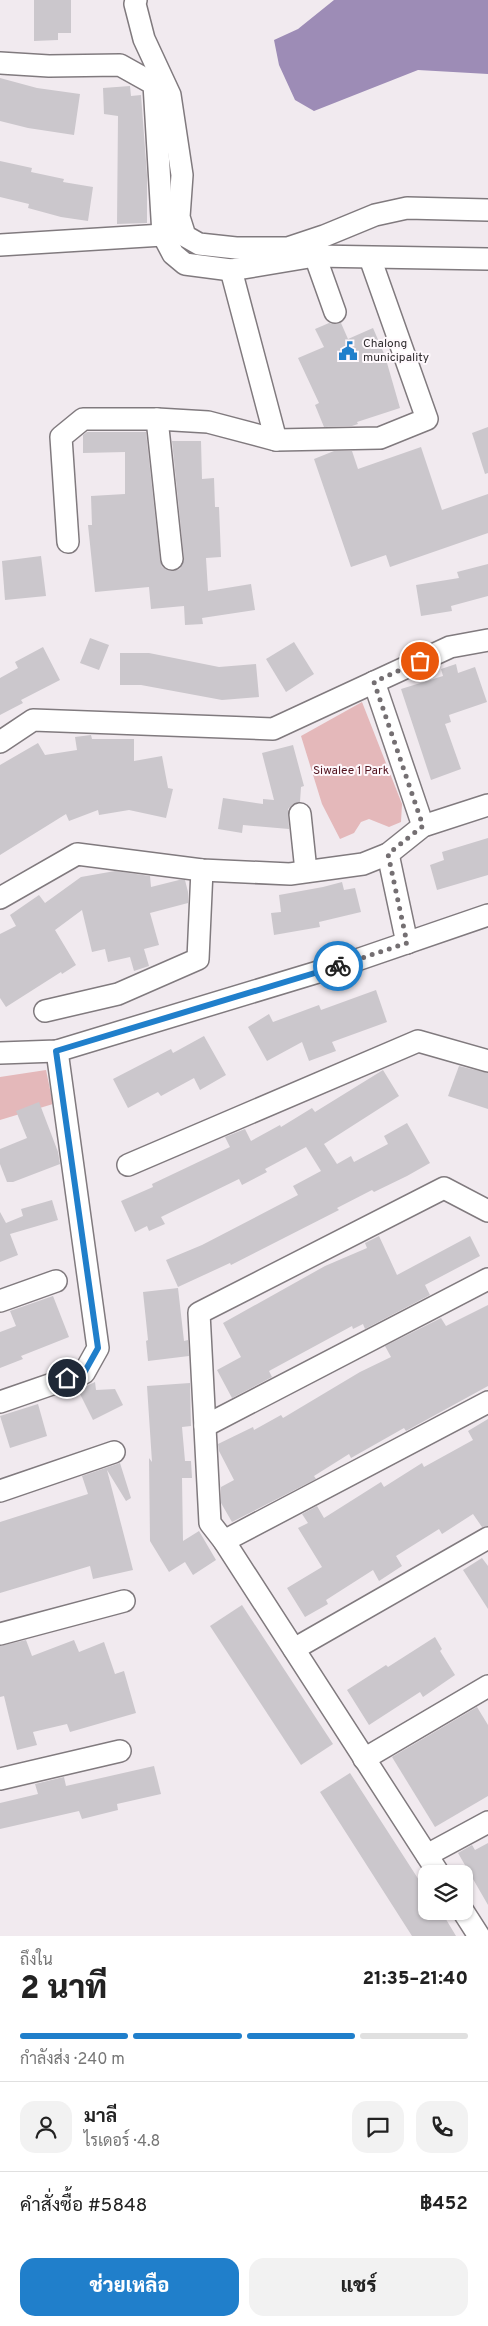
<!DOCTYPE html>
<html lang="th">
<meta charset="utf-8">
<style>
body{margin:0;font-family:Overpass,Sarabun,sans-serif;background:#f2f2f2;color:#222;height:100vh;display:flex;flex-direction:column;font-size:19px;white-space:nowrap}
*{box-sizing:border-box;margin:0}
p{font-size:16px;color:#767676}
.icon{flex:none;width:28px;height:28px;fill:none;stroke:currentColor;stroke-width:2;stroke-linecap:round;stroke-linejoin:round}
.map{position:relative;height:1936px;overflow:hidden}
.sheet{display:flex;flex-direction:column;background:#fff;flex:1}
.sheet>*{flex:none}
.buttons{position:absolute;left:418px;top:1865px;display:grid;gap:10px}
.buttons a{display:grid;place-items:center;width:55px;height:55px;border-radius:10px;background:#fff;box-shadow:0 1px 4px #0004;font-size:25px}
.pin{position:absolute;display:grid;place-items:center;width:42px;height:42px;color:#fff;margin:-21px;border:2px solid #fff;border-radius:50%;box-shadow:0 1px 5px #0007}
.courier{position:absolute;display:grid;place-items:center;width:50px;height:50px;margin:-25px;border:4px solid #207fcb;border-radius:50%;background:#fff;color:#222;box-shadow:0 1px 6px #0007}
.head em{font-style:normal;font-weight:800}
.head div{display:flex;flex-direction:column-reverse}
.head{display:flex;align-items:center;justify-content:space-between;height:85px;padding:0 20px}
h1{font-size:32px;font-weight:800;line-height:38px}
.bar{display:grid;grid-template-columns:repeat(4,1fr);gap:8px 5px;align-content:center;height:60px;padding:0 20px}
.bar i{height:6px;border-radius:4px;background:#e0e0e0}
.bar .active{background:#207fcb}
.bar p{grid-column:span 4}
.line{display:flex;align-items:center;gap:12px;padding:0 20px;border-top:1px solid #e0e0e0}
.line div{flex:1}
.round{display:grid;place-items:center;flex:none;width:52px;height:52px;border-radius:15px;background:#f2f2f2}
.action{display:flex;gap:10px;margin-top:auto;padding:10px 20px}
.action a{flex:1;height:58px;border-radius:15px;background:#207fcb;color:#fff;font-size:20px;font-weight:800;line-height:58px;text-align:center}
.action a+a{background:#f2f2f2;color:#222}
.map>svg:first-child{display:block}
.green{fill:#e4b8ba}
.water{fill:#9d8cb6}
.building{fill:#cbc7cc}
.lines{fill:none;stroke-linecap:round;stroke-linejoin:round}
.minor-casing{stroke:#807a7e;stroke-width:24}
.minor{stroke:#fff;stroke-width:21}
.done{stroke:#746f72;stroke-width:5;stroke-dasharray:0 9}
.route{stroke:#207fcb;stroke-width:6}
.labels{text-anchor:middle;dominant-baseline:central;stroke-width:4;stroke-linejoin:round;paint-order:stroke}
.poi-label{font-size:12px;fill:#302d2f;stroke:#fef8fc;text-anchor:start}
.park-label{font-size:12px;fill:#53141f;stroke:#fef8fc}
</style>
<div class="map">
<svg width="488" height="1936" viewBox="0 0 488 1936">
<rect width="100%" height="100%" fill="#f1eaef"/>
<g class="green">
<polygon points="362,702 402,804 401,822 389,827 369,819 361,822 354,833 340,839 322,804 301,736"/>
<polygon points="46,1070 53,1104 0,1120 0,1077"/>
</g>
<polygon class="water" points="334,0 488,0 488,74 418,70 314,111 295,100 279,65 274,40 298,29"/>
<g class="building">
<polygon points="34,0 71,0 71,33 58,33 58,40 34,41"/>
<polygon points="0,78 37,88 80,94 74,135 28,128 0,121"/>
<polygon points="130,86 131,96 141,95 147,175 147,223 117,224 118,116 104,114 103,88"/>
<polygon points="0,161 32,168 31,172 64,179 63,182 93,187 88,221 61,217 28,208 29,204 0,197"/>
<polygon points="329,323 333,324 341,323 348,339 373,328 385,356 400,408 357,422 358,424 352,426 324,427 315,405 319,403 298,358 324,347 315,329"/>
<polygon points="488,427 488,473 485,474 472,433"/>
<polygon points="87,432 146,432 160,560 162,567 173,571 180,569 184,558 172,441 201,441 202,479 214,478 215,507 219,507 221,557 206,558 208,591 251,584 255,610 202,618 203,624 185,625 184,606 151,609 149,587 95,592 88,525 92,525 91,496 125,494 125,452 83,453 83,435"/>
<polygon points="421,447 442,510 488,494 488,533 390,567 386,555 351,567 314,459 334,451 352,451 358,469"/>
<polygon points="41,556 46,596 5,600 2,561"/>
<polygon points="488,564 488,596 451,606 452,611 421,616 416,585 459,578 457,572"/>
<polygon points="90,638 109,645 99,670 80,663"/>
<polygon points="294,642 314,674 286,692 266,659"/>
<polygon points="43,647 60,680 21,700 23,703 0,715 0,678 18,668 15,662"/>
<polygon points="120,653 149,653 219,667 256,664 259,697 222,700 141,685 120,685"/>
<polygon points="456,664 458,673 475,667 487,702 449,715 451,722 445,724 461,769 431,780 401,689 443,676 441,669"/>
<polygon points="91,735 92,739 134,739 134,761 162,756 168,788 173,789 166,818 129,810 99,815 98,810 69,821 66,814 0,855 0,765 38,743 45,755 77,750 75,737"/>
<polygon points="293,745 304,786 301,787 300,802 293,804 288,809 289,829 243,825 242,833 218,829 223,798 263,804 263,799 274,800 262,753"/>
<polygon points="488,838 488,875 437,890 430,865 444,860 442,852"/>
<polygon points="115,871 150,876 151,887 179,880 185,880 188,892 188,903 150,913 159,945 144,949 149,966 134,971 130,957 108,962 105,949 92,952 82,910 55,930 76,965 62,974 61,972 6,1007 0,998 0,934 16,926 10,915 39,895 45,903 81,877"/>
<polygon points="342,882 344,890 355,888 361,912 319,922 320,927 274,935 271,913 281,912 279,895 323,887"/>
<polygon points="376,990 387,1022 332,1042 336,1051 309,1061 302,1042 267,1061 248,1027 269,1014 273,1022 319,1005 321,1010"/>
<polygon points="204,1036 226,1075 200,1090 194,1078 161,1096 158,1092 128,1108 113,1079 171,1049 173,1053"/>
<polygon points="459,1066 488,1073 488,1109 448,1096"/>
<polygon points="383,1070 399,1096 324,1144 337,1164 351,1156 354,1162 388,1144 384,1136 407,1123 430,1163 407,1176 374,1192 372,1190 337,1208 339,1210 231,1265 230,1263 178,1287 166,1260 202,1245 298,1195 293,1186 321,1171 306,1147 265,1169 267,1172 242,1185 239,1179 161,1217 165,1224 149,1231 147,1226 135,1232 121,1201 153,1187 152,1184 230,1147 225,1137 245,1129 251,1141 280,1125 281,1127 312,1108 315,1112"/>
<polygon points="39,1102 58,1152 60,1164 13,1182 7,1182 0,1164 0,1149 27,1138 16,1111"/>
<polygon points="52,1200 58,1220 10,1234 18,1255 0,1262 0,1212 6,1223 23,1216 21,1209"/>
<polygon points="379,1236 397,1275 470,1236 480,1256 425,1285 430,1295 365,1329 363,1324 353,1329 352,1326 269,1371 272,1377 232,1398 217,1370 241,1357 223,1323 325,1266 367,1248 365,1243"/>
<polygon points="178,1288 184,1341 188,1340 189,1356 148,1361 146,1341 148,1340 143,1292"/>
<polygon points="53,1296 69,1337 21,1356 23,1359 0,1368 0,1332 16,1326 10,1311"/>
<polygon points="488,1305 488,1386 406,1431 404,1428 351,1458 349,1454 314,1476 316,1479 232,1522 221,1503 221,1487 234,1480 219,1451 218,1444 253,1427 254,1430 281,1415 283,1418 360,1372 391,1357 385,1346 441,1318 446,1326"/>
<polygon points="95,1382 96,1390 115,1389 123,1405 93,1420 78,1390"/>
<polygon points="190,1383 191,1426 182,1427 185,1461 191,1461 192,1478 182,1478 183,1541 199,1531 216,1560 193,1575 185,1562 169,1572 150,1541 149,1458 152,1462 147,1386"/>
<polygon points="38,1404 47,1436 10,1448 0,1416"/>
<polygon points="488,1419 488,1526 482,1527 473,1514 442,1534 439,1529 396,1556 402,1566 379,1581 373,1570 326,1600 328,1604 305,1617 287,1588 322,1567 298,1528 308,1523 302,1514 317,1506 324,1518 381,1482 384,1487 422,1463 424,1467 473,1440 468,1431"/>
<polygon points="120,1463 131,1498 126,1501 107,1470 133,1570 93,1579 90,1566 0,1593 0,1522 88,1494 82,1476"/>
<polygon points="482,1558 488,1566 488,1609 463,1570"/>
<polygon points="242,1605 333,1744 301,1765 210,1626"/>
<polygon points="435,1637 442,1649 440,1651 455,1675 423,1697 420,1692 369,1725 347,1690 386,1665 388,1667"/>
<polygon points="26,1640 32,1656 74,1640 79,1652 104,1642 115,1674 124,1671 136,1713 70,1732 67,1724 33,1732 37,1745 17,1750 4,1696 0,1697 0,1646"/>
<polygon points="477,1707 488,1725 488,1796 435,1827 392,1757"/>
<polygon points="154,1766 161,1794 117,1804 118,1810 82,1819 79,1811 0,1829 0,1803 38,1794 35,1784 64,1777 66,1786"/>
<polygon points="350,1773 426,1891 426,1911 441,1911 456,1936 412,1936 320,1792"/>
<polygon points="488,1843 488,1905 458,1853 472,1845 475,1850"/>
</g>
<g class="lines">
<g class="minor-casing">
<g id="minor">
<polyline points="136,0 135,4 144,39 170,95 182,175 179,217 185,236 199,244 236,248 288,248 324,236 375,215 407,208 488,210"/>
<polyline points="0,63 49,66 120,65 154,84 163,235 173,254 185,264 231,270 315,256 335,312"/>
<polyline points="0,245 163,235"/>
<polyline points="315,256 488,259"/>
<polyline points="231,270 276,440"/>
<polyline points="157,419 172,559"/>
<polyline points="68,542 61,437 83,419 157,419 208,422 276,440 380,438 427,419 370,258"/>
<polyline points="374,682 423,826"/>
<polyline points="0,742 33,720 273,729 450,647 488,640"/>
<polyline points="300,814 306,871"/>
<polyline points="388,854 407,943"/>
<polyline points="0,898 77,854 202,870 290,874 363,864 388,854 423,826 488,805"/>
<polyline points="45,1011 118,994 198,959 202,870"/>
<polyline points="0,1053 57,1051 351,962 488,915"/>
<polyline points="128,1165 418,1041 488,1061"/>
<polyline points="0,1301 56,1281"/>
<polyline points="0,1402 84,1373 98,1348 57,1051"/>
<polyline points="205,1426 488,1279"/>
<polyline points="0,1491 114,1452"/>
<polyline points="224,1541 488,1402"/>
<polyline points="0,1634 124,1601"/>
<polyline points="294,1649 488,1538"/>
<polyline points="364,1759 488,1686"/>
<polyline points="0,1779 120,1751"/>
<polyline points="427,1855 488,1822"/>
<polyline points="439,1874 224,1541 210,1523 199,1313 444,1188 488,1211"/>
<polyline points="463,1911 479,1936"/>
</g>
</g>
<use href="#minor" class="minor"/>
</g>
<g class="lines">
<polyline class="done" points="338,966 407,943 388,854 423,826 374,682 420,661"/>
<polyline class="route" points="67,1378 84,1373 98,1348 56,1051 338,966"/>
</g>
<defs>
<g id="civic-bare" transform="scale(1.5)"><path d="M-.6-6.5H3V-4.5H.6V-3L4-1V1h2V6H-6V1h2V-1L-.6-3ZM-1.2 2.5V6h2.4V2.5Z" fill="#207fcb" stroke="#fef8fc" stroke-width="2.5" paint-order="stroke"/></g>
</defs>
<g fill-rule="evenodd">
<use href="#civic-bare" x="348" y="351"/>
</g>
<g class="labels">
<g class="poi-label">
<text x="363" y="344">Chalong<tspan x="363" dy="14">municipality</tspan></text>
</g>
<g class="park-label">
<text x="351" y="771">Siwalee 1 Park</text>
</g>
</g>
</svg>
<div class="buttons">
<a><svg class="icon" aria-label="layers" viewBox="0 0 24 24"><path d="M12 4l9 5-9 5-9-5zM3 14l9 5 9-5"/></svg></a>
</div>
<div class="pin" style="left:420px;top:661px;background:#ea580c"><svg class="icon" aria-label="bag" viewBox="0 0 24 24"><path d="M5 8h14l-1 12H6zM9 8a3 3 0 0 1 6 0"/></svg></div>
<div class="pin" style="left:67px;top:1378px;background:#1f2937"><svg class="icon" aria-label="home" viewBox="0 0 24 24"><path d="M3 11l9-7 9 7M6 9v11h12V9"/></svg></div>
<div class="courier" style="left:338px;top:966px"><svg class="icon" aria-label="bike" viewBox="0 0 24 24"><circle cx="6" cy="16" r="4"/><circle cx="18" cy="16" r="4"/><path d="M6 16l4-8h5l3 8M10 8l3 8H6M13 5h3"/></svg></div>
</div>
<section class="sheet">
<div class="head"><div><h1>2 นาที</h1><p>ถึงใน</p></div><em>21:35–21:40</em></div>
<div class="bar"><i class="active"></i><i class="active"></i><i class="active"></i><i></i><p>กำลังส่ง · 240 m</p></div>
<div class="line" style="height:90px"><a class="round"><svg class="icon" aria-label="person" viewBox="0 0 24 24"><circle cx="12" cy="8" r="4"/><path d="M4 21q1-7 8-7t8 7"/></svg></a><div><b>มาลี</b><p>ไรเดอร์ · 4.8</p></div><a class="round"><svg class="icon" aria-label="chat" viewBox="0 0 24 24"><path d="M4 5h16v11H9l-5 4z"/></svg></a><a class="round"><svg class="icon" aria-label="phone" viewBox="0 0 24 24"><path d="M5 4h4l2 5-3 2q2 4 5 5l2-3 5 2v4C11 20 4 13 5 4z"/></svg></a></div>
<div class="line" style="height:65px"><div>คำสั่งซื้อ #5848</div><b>฿452</b></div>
<div class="action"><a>ช่วยเหลือ</a><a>แชร์</a></div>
</section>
